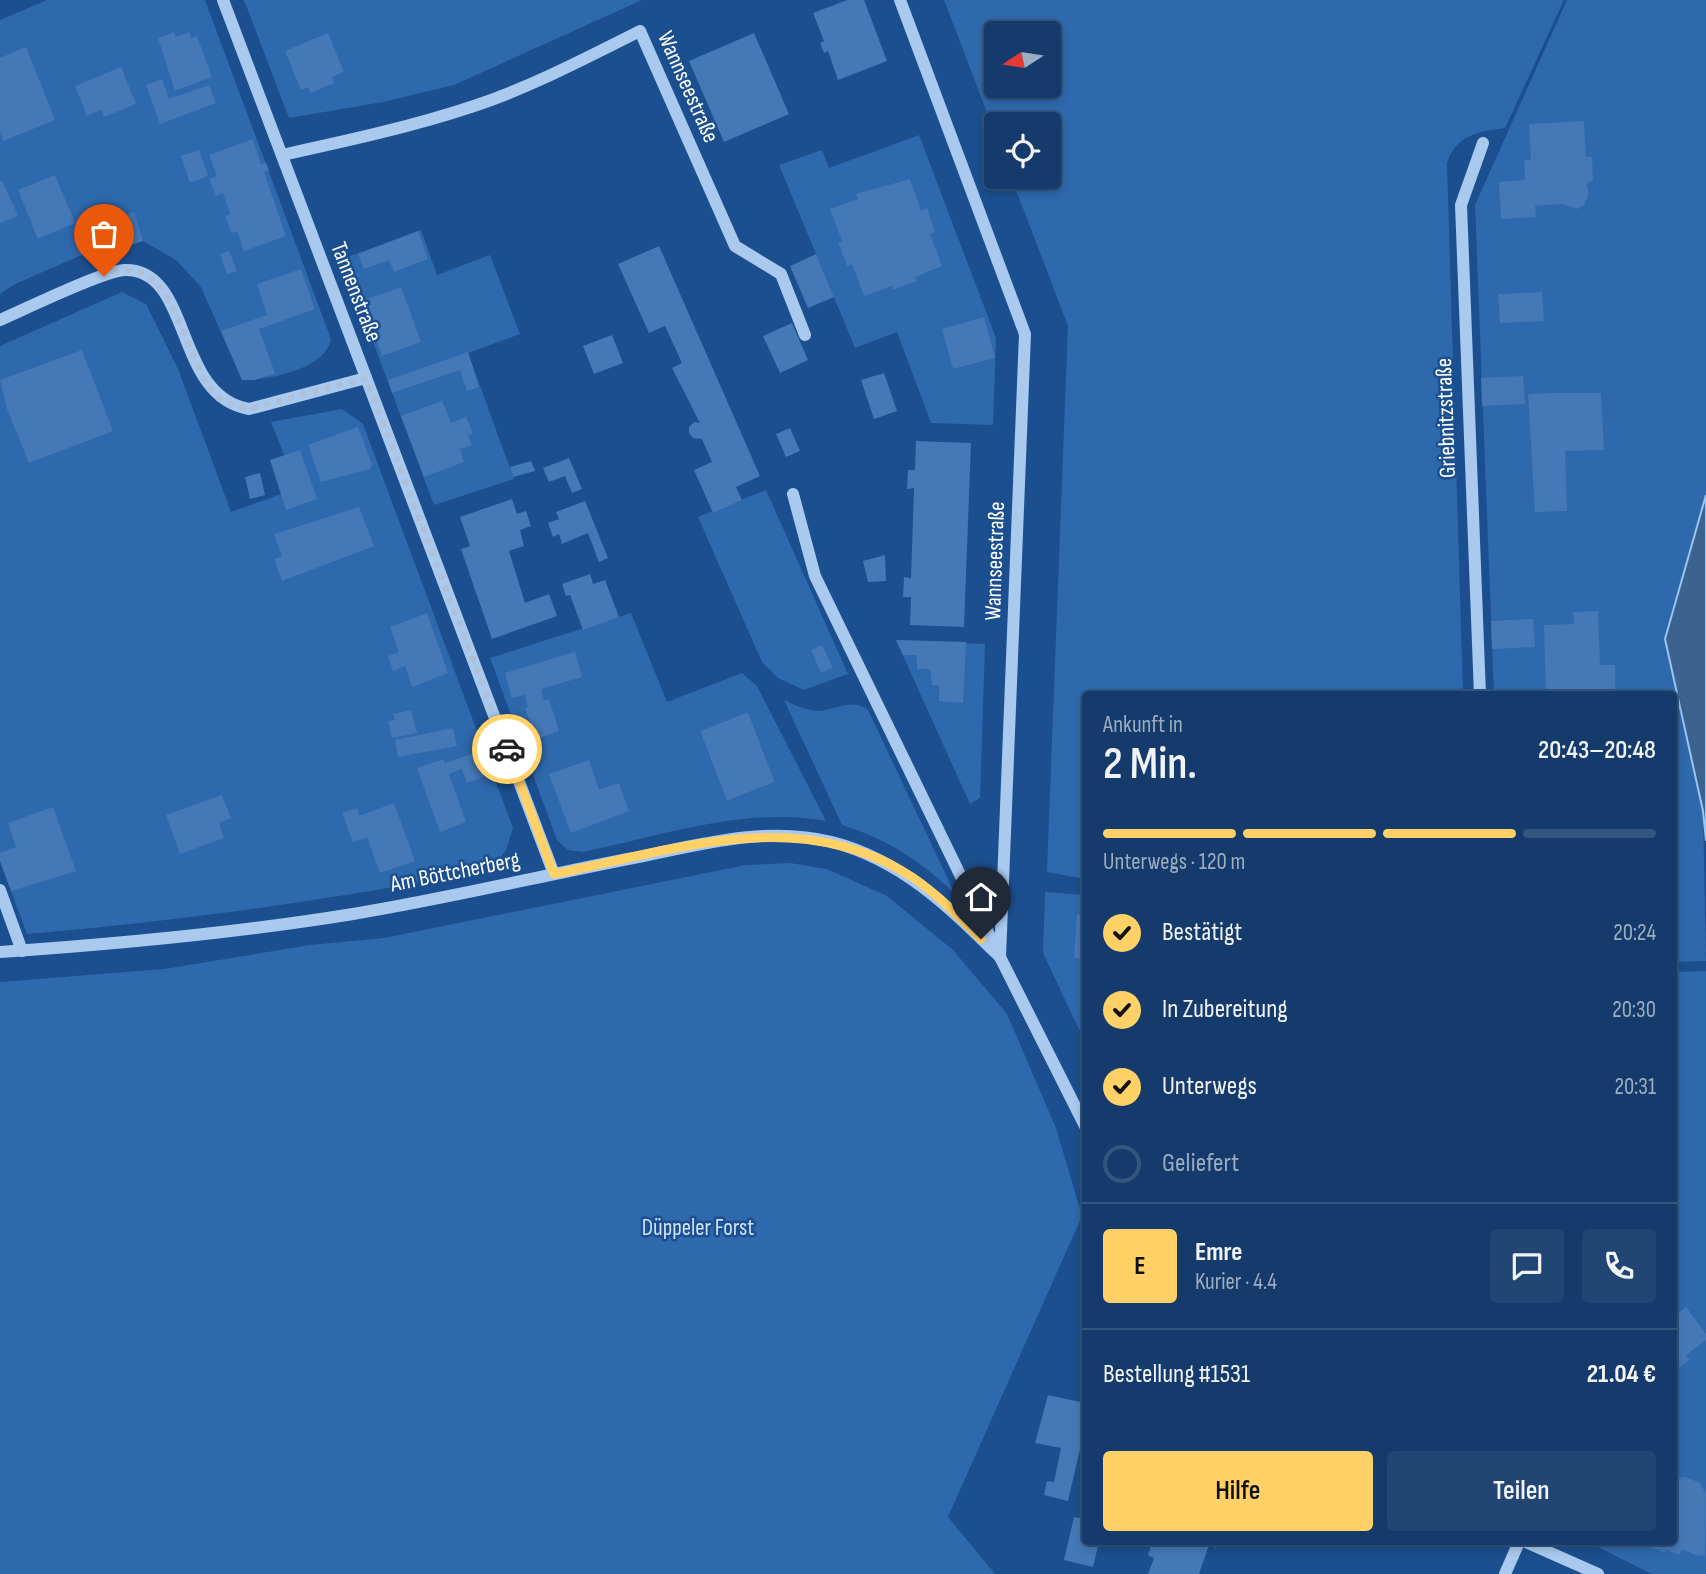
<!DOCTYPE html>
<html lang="de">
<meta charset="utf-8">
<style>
body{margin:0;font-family:"Sofia Sans Condensed",sans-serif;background:#214673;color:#f1f3f6;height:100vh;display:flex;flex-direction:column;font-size:26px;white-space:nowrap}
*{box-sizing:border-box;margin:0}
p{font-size:23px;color:#9dadc1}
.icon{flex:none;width:38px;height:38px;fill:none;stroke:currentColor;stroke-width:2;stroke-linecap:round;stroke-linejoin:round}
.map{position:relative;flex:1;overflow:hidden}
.drawer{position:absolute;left:1082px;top:691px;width:595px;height:854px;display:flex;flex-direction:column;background:#143b6b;border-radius:7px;box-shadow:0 4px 10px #0003,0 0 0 2px #33557e}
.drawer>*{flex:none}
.needle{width:46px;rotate:258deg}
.fabs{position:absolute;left:984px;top:21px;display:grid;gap:14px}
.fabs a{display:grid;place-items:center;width:77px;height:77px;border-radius:7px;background:#143b6b;box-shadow:0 4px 10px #0003,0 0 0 2px #33557e;font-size:35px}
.pin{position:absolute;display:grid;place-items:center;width:60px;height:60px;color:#fff;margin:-72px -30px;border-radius:50% 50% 50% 0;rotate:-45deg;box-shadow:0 0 7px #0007}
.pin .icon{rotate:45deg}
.courier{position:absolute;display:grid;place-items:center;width:70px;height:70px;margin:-35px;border:5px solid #ffd166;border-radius:50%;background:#fff;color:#222;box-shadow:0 2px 9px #0007}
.overview em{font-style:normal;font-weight:600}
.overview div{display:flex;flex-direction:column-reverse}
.overview{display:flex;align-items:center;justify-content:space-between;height:119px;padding:0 21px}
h1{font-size:46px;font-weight:600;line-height:52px}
.bar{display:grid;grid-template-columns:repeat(4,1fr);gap:10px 7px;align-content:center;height:84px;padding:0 21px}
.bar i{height:9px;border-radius:5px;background:#33557e}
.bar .active{background:#ffd166}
.bar p{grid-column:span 4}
.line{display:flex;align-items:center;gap:18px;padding:0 21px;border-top:2px solid #33557e}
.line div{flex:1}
.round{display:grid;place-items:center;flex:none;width:74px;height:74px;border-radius:7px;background:#214673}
ol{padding:0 21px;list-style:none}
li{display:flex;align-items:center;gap:21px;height:77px}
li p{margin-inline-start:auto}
li .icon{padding:7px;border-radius:50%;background:#ffd166;color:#111;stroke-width:4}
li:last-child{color:#9dadc1}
li i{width:38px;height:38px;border:4px solid #33557e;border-radius:50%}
.primary-button{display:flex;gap:14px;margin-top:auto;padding:14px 21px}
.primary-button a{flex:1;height:80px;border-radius:7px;background:#ffd166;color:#111;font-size:28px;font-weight:600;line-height:80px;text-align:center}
.primary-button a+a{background:#214673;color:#f1f3f6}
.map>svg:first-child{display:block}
.green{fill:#2e69ad;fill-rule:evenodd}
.water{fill:#3c6290;stroke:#9cc4f0;stroke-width:2}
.building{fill:#4478b7}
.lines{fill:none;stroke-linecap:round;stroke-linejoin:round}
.minor{stroke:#a9c9ee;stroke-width:12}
.done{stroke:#afc1d8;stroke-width:7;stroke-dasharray:0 12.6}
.route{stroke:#ffd166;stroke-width:9}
.labels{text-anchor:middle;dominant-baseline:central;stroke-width:5;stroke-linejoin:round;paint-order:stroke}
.street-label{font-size:23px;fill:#fff;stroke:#1b4f8f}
.park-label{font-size:23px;fill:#cfe3fa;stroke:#1b4f8f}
</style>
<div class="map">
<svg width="1706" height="1574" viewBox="0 0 1706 1574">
<rect width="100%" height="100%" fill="#1b4f8f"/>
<g class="green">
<path d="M47,0h158l126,339c-5,30 -62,41 -89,41l-41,-93 -25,-27 -33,-19 -52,10 -76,33 -15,10v-274z"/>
<polygon points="244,0 642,0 454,85 383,102 289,118"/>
<path d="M944,0h620l-59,128c-27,4 -48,6 -58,35l16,532h-378v184l-38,-7 21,-546 -57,-149h37v-53h-52v12zM996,33h52v53h-52z"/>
<polygon points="1567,0 1706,0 1706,495 1665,639 1703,811 1706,961 1673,962 1673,695 1494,695 1475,205"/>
<polygon points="919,135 996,338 993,425 931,423 897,332 855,348 779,165 822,150 829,168"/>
<polygon points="421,230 437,275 490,255 520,334 468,353 514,479 434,505 342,259"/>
<path d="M122,292l24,12 32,65 53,143 50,-18 3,-39 -13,-33 71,-13 21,15 150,404 -7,22 -14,19c-154,30 -308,52 -465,65l-27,-73v-515z"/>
<polygon points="766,490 848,674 804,690 778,678 762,662 698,517"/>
<path d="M631,613l36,89 75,-29 15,13 69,135c-80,-15 -165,15 -243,31l-15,-2 -11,-10 -67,-182zM748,712l27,70 -48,19 -27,-70z"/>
<polygon points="896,640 985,644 980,798 970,804"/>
<path d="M784,700c10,5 21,10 33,11 17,0 36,-14 51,-1l87,184c-34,-33 -68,-55 -113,-69z"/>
<polygon points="790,863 827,869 887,896 953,950 1007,1014 1056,1128 1082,1216 948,1517 995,1574 0,1574 0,982 164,969 310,945 384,938 746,865"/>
<polygon points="1045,892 1085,895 1085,1042 1043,953"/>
<polygon points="1706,971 1706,1574 1652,1574 1588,1542 1673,1542 1673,972"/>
</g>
<polygon class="water" points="1706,495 1706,841 1703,811 1665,639"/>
<g class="building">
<polygon points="847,0 864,0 887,61 838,80 828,51 824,53 820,43 824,41 813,13"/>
<polygon points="174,32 176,37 189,32 191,38 197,36 212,77 175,91 158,38"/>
<polygon points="328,33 344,72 332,77 334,83 311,93 308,87 301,90 285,51"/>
<polygon points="754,33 789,114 724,142 689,61"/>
<polygon points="26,47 55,120 3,141 0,132 0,58"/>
<polygon points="121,67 136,104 104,117 101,110 87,116 75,86"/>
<polygon points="162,79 169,99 209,85 216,103 160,124 146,85"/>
<polygon points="1584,121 1586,157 1592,157 1593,180 1586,184 1589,193 1584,205 1577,209 1562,204 1535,206 1536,217 1501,219 1499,182 1525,180 1524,160 1531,160 1529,124"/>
<polygon points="253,139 261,164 266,163 269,170 264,172 286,236 244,251 237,231 232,233 225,216 230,214 223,193 216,196 209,179 217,176 209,155"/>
<polygon points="199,150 208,176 190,183 181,156"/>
<polygon points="55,175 75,223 38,239 18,190"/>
<polygon points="910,179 921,211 927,208 935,232 930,234 942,266 915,277 917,281 893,290 892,286 864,296 852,264 847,266 838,242 842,241 830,209 858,199 856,194"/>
<polygon points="2,180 18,216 0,223 0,181"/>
<polygon points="134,212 143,241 128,246 118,217"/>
<polygon points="418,231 428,259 394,272 389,260 364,269 358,254"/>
<polygon points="659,246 760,476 736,487 742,500 713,513 694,470 712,462 702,439 693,438 689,433 689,427 694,422 700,423 672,368 682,363 665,326 649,333 618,264"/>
<polygon points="229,251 237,271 227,274 220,254"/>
<polygon points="816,254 834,297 808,308 790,266"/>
<polygon points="301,269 315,309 259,329 275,373 255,380 242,380 221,331 267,315 257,284"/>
<polygon points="401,287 421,342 382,356 362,301"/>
<polygon points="1542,292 1544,321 1500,323 1498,294"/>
<polygon points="984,317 995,358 953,369 942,329"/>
<polygon points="792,323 808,360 780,373 763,336"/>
<polygon points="612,335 623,363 594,374 583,346"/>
<polygon points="82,350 113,431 29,463 7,409 0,380"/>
<polygon points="468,352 479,387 467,391 460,370 392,393 388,380"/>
<polygon points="884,373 897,411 874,419 861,380"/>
<polygon points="1523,376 1525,404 1482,406 1481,378"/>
<polygon points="1552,393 1601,393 1604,450 1565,451 1567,511 1535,512 1528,394"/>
<polygon points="442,401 451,423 466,417 473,434 468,435 472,445 460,449 464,462 424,477 401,416"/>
<polygon points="358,427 372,464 370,469 321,482 308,445"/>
<polygon points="790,428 800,451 786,457 776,434"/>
<polygon points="916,441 971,443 964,627 910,625 911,597 903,597 904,577 911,578 914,488 907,489 908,470 915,470"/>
<polygon points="300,450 317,499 286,510 270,460"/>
<polygon points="569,458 582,489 572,493 565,476 549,482 543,468"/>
<polygon points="531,461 535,471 513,477 510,467"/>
<polygon points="260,473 265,495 250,499 245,477"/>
<polygon points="512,499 517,514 526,511 531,526 520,530 524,546 509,551 525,603 549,594 557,616 492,639 461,549 470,546 460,517"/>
<polygon points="585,501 608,558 599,562 588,533 562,544 559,534 553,537 548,523 559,519 556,512"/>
<polygon points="359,507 374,546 282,581 274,559 282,556 274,534"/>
<polygon points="885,555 886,581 868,582 863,561"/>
<polygon points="590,574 593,584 605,580 619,617 583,630 570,595 566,596 562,584"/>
<polygon points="1598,611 1600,665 1615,665 1615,695 1546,695 1544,625 1574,624 1573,612"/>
<polygon points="427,613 448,673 412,687 405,666 393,671 388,656 399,652 390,627"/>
<polygon points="1533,619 1535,647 1492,649 1491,621"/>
<polygon points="896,640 966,642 963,703 939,701 939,685 932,685 930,669 917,669 917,655 903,655"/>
<polygon points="822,645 833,668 821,673 811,650"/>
<polygon points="575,652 582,677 541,689 544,700 549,699 559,731 536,739 525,708 528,707 525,695 512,698 505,673"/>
<polygon points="411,710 417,733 392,738 388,721 395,720 393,714"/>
<polygon points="748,712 775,782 727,801 700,731"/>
<polygon points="453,728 457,746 398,757 395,740"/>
<polygon points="478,752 486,776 467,783 462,769 449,774 466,822 440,832 417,768 444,759 445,763"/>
<polygon points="589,760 599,790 619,783 629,811 571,833 549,774"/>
<polygon points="222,795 231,818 219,823 224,838 180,854 166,815"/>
<polygon points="394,803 415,861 380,873 367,837 353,842 342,813 357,808 359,816"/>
<polygon points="53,807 76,871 11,891 0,861 0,853 16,847 8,823"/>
<polygon points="1077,914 1085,915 1085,959 1074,958"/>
<polygon points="1686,1307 1706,1334 1706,1340 1686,1355 1690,1360 1673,1372 1673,1317"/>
<polygon points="1048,1395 1085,1403 1085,1444 1081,1445 1068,1501 1044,1495 1047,1481 1054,1482 1061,1448 1035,1443"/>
<polygon points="1686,1477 1700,1483 1706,1494 1705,1555 1697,1556 1682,1549 1679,1555 1667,1550 1665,1553 1640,1542 1673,1542 1673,1479"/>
<polygon points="1074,1517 1085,1519 1085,1542 1099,1542 1093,1567 1064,1560"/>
<polygon points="1152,1542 1218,1542 1216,1548 1209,1545 1199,1574 1148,1574 1154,1558 1148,1555"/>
</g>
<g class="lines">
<g class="minor">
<polyline points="223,0 554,874"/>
<polyline points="900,0 1025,334 1000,957"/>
<path d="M282,155c64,-14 129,-28 192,-49 57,-19 112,-48 166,-75l95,215 46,28 24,61"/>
<path d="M0,320c23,-10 105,-50 125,-50 68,-1 48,126 124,139l117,-31"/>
<polyline points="793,494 815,576 1000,957 1085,1126"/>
<polyline points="1480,695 1461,205 1483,143"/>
<polyline points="0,890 22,951"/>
<path d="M0,952c118,-8 236,-19 353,-38 92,-15 183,-37 275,-55 67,-13 136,-34 204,-17 70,18 118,66 168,115"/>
<polyline points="1526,1542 1598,1574"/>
<polyline points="1505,1574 1519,1542"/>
</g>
</g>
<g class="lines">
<path class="done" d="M104,276c6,-2 14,-6 20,-6 57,-2 60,99 95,128 9,7 19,9 30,11l117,-31 141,371"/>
<path class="route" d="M507,749l47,125c115,-23 241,-68 350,-2 29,17 53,43 77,67"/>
</g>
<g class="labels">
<g class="street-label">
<text transform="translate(688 87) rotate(66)">Wannseestraße</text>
<text transform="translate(356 292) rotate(69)">Tannenstraße</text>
<text transform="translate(1446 418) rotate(-92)">Griebnitzstraße</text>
<text transform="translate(995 561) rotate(-88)">Wannseestraße</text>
<text transform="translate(455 872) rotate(-11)">Am Böttcherberg</text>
</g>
<g class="park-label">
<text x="698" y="1228">Düppeler Forst</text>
</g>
</g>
</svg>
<div class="fabs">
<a><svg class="needle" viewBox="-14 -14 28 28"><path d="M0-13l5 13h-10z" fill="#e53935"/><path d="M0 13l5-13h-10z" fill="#9dadc1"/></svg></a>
<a><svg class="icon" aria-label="locate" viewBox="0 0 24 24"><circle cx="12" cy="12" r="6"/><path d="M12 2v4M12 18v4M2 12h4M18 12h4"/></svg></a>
</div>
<div class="pin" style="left:104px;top:276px;background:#ea580c"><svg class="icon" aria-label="bag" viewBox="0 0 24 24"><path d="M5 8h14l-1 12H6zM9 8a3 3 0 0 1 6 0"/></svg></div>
<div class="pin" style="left:981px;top:939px;background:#1f2937"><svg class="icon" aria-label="home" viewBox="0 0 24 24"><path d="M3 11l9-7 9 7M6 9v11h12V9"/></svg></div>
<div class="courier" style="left:507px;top:749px"><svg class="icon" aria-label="car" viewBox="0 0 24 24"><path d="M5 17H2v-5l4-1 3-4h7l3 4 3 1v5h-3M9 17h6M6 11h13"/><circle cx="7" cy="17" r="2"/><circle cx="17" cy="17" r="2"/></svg></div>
<section class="drawer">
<div class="overview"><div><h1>2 Min.</h1><p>Ankunft in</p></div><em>20:43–20:48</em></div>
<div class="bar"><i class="active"></i><i class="active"></i><i class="active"></i><i></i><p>Unterwegs · 120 m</p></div>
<ol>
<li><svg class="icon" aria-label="check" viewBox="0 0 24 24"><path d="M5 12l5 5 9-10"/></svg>Bestätigt<p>20:24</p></li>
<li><svg class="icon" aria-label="check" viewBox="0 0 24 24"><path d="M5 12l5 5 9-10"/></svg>In Zubereitung<p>20:30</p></li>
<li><svg class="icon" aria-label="check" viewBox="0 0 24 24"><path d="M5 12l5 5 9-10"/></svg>Unterwegs<p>20:31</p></li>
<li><i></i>Geliefert</li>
</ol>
<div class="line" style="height:126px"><b class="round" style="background:#ffd166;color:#111">E</b><div><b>Emre</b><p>Kurier · 4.4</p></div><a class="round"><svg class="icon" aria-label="chat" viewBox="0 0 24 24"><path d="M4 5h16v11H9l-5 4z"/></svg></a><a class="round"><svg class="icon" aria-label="phone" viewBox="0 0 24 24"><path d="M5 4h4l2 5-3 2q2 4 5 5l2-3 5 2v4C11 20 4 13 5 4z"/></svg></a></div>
<div class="line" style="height:91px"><div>Bestellung #1531</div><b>21.04 €</b></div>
<div class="primary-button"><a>Hilfe</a><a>Teilen</a></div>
</section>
</div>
